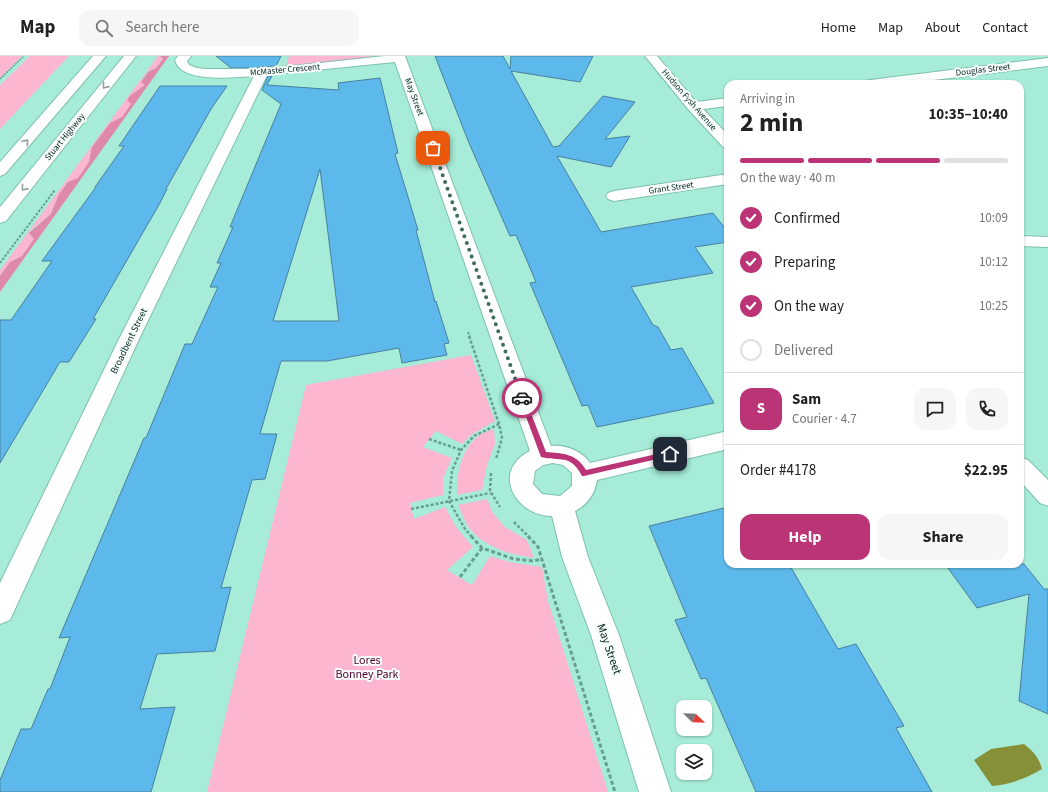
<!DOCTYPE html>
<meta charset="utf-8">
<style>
body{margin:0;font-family:"Source Sans 3",sans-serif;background:#f6f6f6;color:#222;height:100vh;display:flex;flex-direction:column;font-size:15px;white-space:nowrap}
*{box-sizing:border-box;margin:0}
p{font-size:13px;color:#767676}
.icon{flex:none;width:22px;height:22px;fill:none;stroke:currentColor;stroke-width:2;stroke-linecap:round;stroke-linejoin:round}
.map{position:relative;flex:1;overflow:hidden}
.side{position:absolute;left:724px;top:24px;width:300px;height:488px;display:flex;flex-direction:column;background:#fff;border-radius:12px;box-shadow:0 1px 3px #0004}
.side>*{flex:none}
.needle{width:26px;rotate:113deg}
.buttons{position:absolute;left:676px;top:644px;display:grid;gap:8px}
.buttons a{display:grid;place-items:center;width:36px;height:36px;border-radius:8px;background:#fff;box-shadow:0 1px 3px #0004;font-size:20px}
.pin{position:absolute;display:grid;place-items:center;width:34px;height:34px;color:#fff;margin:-17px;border-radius:8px;box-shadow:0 2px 6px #0006}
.courier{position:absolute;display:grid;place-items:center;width:40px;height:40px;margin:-20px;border:3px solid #bb3576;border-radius:50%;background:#fff;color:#222;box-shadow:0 1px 5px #0007}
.head em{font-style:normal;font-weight:700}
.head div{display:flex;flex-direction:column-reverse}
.head{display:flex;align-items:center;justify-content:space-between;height:68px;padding:0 16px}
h1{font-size:26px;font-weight:700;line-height:30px}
.bar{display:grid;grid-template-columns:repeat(4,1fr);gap:6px 4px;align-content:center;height:48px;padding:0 16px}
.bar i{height:5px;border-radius:3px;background:#e0e0e0}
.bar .current{background:#bb3576}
.bar p{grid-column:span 4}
.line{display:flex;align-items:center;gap:10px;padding:0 16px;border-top:1px solid #e0e0e0}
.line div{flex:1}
.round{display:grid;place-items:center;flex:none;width:42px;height:42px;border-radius:12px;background:#f6f6f6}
ol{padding:0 16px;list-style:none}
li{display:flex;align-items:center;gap:12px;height:44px}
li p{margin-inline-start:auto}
li .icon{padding:4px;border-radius:50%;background:#bb3576;color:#fff;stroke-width:4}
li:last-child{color:#767676}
li i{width:22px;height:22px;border:2px solid #e0e0e0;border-radius:50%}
.primary-button{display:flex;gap:8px;margin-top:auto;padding:8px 16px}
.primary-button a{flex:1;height:46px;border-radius:12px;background:#bb3576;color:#fff;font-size:16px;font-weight:700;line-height:46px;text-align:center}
.primary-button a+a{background:#f6f6f6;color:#222}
header{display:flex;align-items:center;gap:24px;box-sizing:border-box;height:56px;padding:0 20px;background:#fff;border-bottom:1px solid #e0e0e0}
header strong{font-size:19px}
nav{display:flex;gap:22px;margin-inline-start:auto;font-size:14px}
.search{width:280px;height:36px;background:#f6f6f6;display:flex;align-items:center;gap:10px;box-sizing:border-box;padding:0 14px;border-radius:12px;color:#767676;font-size:15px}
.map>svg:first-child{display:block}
.green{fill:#fdb6d0}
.forest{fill:#de88aa}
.water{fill:#869038}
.building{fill:#5db9eb;stroke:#497f9e;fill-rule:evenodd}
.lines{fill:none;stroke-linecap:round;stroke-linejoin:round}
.minor-casing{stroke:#7cc0ae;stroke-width:2}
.highway-casing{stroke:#7cc0ae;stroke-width:2}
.path-far3{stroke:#689e8f;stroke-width:1.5;stroke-dasharray:2 1;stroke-linecap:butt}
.path-far2{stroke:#689e8f;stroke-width:2;stroke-dasharray:2.5 1.5;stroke-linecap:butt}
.path-far1{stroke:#689e8f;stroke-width:2.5;stroke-dasharray:3 2;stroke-linecap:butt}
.path{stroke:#689e8f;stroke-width:3;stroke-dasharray:4 2.5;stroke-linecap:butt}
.minor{fill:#fff;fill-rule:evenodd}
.highway{fill:#fff;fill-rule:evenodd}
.oneway{stroke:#909d9a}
.route{fill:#bb3576}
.done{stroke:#406b60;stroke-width:4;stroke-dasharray:0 7.2}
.labels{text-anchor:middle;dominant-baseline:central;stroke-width:4;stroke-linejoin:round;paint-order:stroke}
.far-street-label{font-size:9px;fill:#09261f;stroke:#f7fefc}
.street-label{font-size:10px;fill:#09261f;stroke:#f7fefc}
.near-street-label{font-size:12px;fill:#09261f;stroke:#f7fefc}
.near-park-label{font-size:12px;fill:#51022d;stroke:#f7fefc}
</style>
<header>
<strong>Map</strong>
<div class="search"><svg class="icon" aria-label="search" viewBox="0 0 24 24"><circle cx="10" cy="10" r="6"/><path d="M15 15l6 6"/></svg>Search here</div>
<nav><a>Home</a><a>Map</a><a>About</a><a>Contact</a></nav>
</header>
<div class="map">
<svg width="1048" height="736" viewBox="0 0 1048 736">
<rect width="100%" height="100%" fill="#a6ecd8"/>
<g class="green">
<polygon points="0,0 22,0 0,22"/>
<polygon points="30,0 69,0 0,73 0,29"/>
<polygon points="158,0 160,0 163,3 156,12 147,16 141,25 145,29 131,39 131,48 122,61 110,67 92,91 89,106 78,122 68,126 59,138 51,158 29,176 34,183 22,200 10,206 0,220 0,214"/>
<polygon points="289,0 370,0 371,1 286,10"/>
<polygon points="471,299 495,365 471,379 462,388 436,375 423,391 452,402 443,422 443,439 410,447 414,463 445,451 456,471 473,491 447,514 472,529 490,500 509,506 542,511 548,545 608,736 207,736 306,329"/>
<path d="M494,373l1,15 -8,21 -5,25 -25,5c0,-22 3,-43 20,-58 4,-4 12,-6 17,-8z"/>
<path d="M487,443l6,14 12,14 22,13 7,18c-24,-3 -52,-11 -67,-33 -3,-6 -6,-13 -9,-20z"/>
</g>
<polygon class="forest" points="160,0 169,0 0,236 0,220 10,206 22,200 34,183 29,177 51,158 59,138 68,126 78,122 89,106 92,91 110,67 122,61 131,48 127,44 131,39 145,29 141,26 148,16 156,12 163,3"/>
<path class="water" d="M1024,688c9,7 15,14 18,25 -17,10 -31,15 -50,17l-18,-26 17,-11z"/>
<g class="building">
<polygon points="216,0 281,0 276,10 249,12 231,12"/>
<polygon points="435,0 503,0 510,13 511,0 593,0 580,26 511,15 553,91 559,90 603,40 635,46 605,83 630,80 611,111 557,100 601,176 713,157 728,176 728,186 695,191 713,217 631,231 653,269 658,271 671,294 682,292 714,347 597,371 588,349 582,350 530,227 536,226 516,179 510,180 469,87"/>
<path d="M268,20h4l-5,9 72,5 -1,-7 42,-5 18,75 -3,1 23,76h-2l19,72 1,-1 13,42 -5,1 3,11 -45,8 -3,-15 -72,13h-46l-21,73h17l-12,45 -13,1 -31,108 10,-1 -16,64 -58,3 -17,55 35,-2 -24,85h-151v-12l21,-51h10l17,-40h2l20,-52 -11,1 85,-200h2l39,-94h7l26,-57h-8l11,-24h-4l16,-36h-3l51,-123 -19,-14zM320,113l19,152h-66z"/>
<polygon points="160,30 227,30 211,53 166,133 167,133 160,147 93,263 96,263 69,306 60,306 0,407 0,264 11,264 52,205 42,205 96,131 95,131 124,90 119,90"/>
<polygon points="728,451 728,508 789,508 838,593 856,588 904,670 896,672 932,736 756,736 706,622 701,623 675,564 687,561 649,470"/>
<polygon points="945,508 1024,508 1044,533 1048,533 1048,658 1019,645 1029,538 977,552"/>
</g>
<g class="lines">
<g class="minor-casing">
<g id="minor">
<path d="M178,0h13l-4,5 2,4 8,3 9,1h43l43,-3 93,-10h20l146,390c13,-2 32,5 39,17l138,-32v18l-131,31c-2,14 -10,25 -22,31l13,46 31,78 52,157h-32l-48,-157 -29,-78 -10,-41c-38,0 -61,-46 -22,-65l-135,-389 -128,13 -127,262 -130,283 -10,4v-41l120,-246 134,-261c-19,1 -73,8 -79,-16zM553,407l10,2 9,8v13l-12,10 -18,-2 -9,-10 2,-13 8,-6z"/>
<polygon points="645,0 657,0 696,46 728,42 728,50 703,53 728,79 728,92 723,91 688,53"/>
<polygon points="1048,2 1048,10 901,28 864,28 865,25 870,24"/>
<polygon points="728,118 728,128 614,145 608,143 606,140 608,137 614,135"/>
<polygon points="1020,180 1048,181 1048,191 1020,190"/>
<polygon points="1020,401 1028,404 1048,424 1048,450 1040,447 1020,425"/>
</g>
</g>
<g class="highway-casing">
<g id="highway">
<polygon points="93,0 106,0 5,118 0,120 0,106"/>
<polygon points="124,0 136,0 6,165 0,167 0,151"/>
</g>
</g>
<polyline class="path-far3" points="0,23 24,0"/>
<g class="path-far2">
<polyline points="0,207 55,134"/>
<polyline points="468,276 470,281"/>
</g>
<g class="path-far1">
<polyline points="469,280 499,368 502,382 496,403"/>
<polyline points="429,383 461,394"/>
<polyline points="491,417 490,435 500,451"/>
<polyline points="411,453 490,437"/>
<polyline points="514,466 529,481"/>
<polyline points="472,481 465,473 449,445 452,415 461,394 474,380 499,368"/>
</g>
<g class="path">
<polyline points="471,480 482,492 514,503 533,505 542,503"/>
<polyline points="528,480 538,491 615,736"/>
<polyline points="460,521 482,492"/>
</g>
<use href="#minor" class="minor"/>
<use href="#highway" class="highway"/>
</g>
<defs><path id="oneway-chevron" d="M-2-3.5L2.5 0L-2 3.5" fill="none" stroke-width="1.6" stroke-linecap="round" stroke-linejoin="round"/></defs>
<g class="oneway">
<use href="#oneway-chevron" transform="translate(105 30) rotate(129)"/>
<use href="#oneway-chevron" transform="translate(26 86) rotate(-49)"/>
<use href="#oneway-chevron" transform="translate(24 132) rotate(129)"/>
</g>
<path class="route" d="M522,339l3,3 21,54c17,1 31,2 40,18l84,-19 4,3 -4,2 -86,20h-2c-12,-23 -22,-14 -41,-19l-22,-59z"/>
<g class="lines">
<polyline class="done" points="433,92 522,342"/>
</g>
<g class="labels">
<g class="far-street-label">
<text transform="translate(285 14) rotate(-5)">McMaster Crescent</text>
<text transform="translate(983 14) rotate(-7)">Douglas Street</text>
<text transform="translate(414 41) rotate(70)">May Street</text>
<text transform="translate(689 44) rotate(49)">Hudson Fysh Avenue</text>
<text transform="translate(65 81) rotate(-51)">Stuart Highway</text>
<text transform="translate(671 132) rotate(-8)">Grant Street</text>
</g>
<g class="street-label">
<text transform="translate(129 285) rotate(-64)">Broadbent Street</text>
</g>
<g class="near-street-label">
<text transform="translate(609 593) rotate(71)">May Street</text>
</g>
<g class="near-park-label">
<text x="367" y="604">Lores<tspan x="367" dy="14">Bonney Park</tspan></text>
</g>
</g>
</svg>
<div class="buttons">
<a><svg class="needle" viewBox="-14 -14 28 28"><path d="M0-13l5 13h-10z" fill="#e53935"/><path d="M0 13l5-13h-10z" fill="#767676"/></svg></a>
<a><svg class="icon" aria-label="layers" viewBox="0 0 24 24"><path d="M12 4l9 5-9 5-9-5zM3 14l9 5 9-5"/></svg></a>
</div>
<div class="pin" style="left:433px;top:92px;background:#ea580c"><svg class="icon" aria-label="bag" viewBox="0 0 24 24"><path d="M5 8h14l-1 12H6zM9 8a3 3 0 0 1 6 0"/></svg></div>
<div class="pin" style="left:670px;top:398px;background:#1f2937"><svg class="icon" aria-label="home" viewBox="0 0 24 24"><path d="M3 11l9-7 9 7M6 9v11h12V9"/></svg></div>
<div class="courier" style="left:522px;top:342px"><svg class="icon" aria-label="car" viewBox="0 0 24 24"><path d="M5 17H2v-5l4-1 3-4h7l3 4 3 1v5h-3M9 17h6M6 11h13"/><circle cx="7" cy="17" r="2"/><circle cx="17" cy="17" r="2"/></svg></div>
<section class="side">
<div class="head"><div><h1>2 min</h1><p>Arriving in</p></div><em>10:35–10:40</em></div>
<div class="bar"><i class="current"></i><i class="current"></i><i class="current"></i><i></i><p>On the way · 40 m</p></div>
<ol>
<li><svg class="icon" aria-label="check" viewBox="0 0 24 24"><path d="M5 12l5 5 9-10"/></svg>Confirmed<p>10:09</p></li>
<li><svg class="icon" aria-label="check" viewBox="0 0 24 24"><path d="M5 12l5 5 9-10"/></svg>Preparing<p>10:12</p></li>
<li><svg class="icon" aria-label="check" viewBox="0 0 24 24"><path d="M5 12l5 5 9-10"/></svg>On the way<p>10:25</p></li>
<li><i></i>Delivered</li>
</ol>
<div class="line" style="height:72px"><b class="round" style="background:#bb3576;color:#fff">S</b><div><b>Sam</b><p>Courier · 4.7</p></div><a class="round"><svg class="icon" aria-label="chat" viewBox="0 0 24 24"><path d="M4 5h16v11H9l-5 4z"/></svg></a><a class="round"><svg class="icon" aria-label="phone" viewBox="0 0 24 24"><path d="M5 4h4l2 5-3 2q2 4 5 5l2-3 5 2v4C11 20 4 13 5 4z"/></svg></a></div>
<div class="line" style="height:52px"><div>Order #4178</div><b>$22.95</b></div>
<div class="primary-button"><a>Help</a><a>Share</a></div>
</section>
</div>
